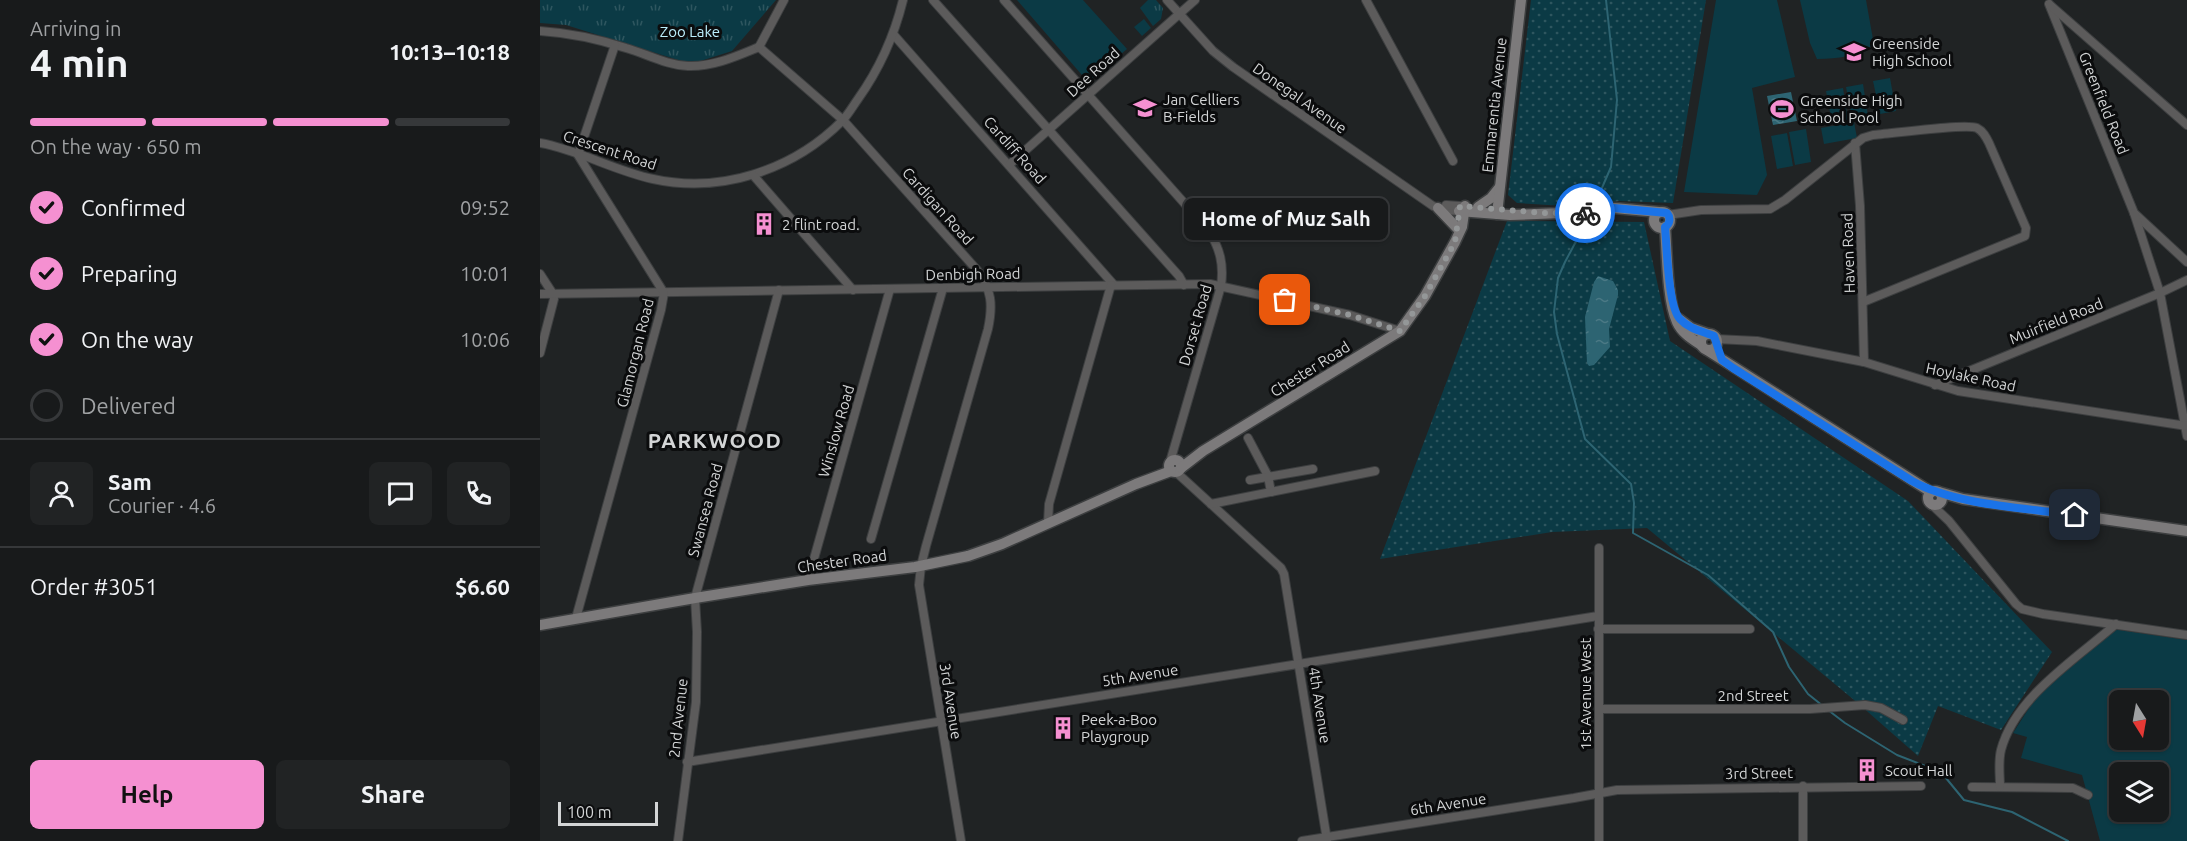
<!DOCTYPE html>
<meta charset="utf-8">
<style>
body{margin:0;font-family:Ubuntu,sans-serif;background:#212324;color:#f1f3f6;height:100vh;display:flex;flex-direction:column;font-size:22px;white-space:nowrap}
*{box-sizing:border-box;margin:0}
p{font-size:20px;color:#9fa1a3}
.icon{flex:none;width:33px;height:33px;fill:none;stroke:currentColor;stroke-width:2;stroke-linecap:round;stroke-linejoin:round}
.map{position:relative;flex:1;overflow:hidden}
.details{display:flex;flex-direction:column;background:#181a1b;width:540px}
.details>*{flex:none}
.needle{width:39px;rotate:169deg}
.fabs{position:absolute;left:1569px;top:690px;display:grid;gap:12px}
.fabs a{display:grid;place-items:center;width:60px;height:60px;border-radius:9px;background:#181a1b;box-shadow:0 2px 4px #0004,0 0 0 2px #36383a;font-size:30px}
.scale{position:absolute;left:18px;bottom:15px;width:100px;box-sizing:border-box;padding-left:6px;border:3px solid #d3d5d6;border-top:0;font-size:16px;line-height:21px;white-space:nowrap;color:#d3d5d6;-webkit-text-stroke:4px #0b0c0d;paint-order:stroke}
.pin{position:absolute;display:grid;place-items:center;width:51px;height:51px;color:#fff;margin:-26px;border-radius:12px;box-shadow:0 3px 9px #0006}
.courier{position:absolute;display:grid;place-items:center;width:60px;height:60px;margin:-30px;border:4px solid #1a73e8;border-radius:50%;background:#fff;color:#222;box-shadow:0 2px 8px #0007}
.bubble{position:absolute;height:42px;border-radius:9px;background:#181a1b;box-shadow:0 2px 4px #0004,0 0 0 2px #36383a;font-size:20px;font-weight:700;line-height:42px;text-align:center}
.overview em{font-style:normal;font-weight:700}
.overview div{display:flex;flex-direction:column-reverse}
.overview{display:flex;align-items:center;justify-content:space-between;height:102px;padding:0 30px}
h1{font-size:39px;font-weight:700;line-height:45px}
.bar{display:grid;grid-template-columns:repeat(4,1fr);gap:9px 6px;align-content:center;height:72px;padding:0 30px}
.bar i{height:8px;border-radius:4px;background:#36383a}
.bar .on{background:#f590d1}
.bar p{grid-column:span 4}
.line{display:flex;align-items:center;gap:15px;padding:0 30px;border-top:2px solid #36383a}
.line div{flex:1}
.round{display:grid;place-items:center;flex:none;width:63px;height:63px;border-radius:9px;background:#212324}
ol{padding:0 30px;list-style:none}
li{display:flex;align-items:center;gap:18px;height:66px}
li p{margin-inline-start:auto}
li .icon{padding:6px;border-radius:50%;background:#f590d1;color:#111;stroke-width:4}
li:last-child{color:#9fa1a3}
li i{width:33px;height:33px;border:3px solid #36383a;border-radius:50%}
.action{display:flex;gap:12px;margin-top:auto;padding:12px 30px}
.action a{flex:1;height:69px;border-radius:9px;background:#f590d1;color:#111;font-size:24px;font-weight:700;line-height:69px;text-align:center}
.action a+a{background:#212324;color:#f1f3f6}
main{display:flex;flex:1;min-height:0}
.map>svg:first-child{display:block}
.grass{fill:url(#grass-dots)}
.park{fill:url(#park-tufts)}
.garden{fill:#0b3a45;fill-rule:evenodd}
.water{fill:url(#water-ripples)}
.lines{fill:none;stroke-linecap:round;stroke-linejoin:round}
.stream{stroke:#2d6472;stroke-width:2}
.street-casing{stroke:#3d3f40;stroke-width:10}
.secondary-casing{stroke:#3d3f40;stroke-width:13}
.street{stroke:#5c5b5b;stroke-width:8}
.secondary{stroke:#7c7a7b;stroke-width:10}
.done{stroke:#949798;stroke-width:6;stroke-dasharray:0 10.8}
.route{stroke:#1a73e8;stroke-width:8}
.labels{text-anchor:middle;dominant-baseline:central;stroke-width:6;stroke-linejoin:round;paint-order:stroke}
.park-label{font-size:15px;fill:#bceefc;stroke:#0b0c0d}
.poi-label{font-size:15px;fill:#d3d5d6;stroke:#0b0c0d;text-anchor:start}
.street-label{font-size:15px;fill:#d3d5d6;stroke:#0b0c0d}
.district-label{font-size:21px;font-weight:bold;letter-spacing:1.5px;fill:#d3d5d6;stroke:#0b0c0d}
</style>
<main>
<section class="details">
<div class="overview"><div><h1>4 min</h1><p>Arriving in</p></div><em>10:13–10:18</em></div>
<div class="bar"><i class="on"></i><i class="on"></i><i class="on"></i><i></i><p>On the way · 650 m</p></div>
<ol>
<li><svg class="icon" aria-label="check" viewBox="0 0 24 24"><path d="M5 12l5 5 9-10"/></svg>Confirmed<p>09:52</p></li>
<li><svg class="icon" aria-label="check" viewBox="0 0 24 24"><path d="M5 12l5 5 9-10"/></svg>Preparing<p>10:01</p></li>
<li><svg class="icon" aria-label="check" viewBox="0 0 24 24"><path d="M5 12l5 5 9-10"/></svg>On the way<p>10:06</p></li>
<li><i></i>Delivered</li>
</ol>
<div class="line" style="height:108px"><a class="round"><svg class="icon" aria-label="person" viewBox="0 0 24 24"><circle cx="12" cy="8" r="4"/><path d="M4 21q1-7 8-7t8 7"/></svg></a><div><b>Sam</b><p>Courier · 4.6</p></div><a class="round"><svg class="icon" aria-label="chat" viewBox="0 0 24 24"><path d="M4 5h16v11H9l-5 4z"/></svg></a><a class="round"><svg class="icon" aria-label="phone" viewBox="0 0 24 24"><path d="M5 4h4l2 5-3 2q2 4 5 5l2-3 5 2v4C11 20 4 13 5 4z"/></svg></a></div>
<div class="line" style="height:78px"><div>Order #3051</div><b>$6.60</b></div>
<div class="action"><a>Help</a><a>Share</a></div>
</section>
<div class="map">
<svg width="1647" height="841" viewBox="0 0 1647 841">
<defs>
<pattern id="grass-dots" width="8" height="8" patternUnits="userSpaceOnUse" patternTransform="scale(1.5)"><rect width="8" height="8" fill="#0b3a45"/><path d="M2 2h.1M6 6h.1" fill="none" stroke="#2e565f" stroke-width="1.8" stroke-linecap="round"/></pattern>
<pattern id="park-tufts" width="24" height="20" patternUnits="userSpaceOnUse" patternTransform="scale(1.5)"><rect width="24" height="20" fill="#0b3a45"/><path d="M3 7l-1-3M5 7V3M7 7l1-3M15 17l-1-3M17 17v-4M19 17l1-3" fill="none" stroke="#2e565f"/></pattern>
<pattern id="water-ripples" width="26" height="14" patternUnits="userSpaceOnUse" patternTransform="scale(1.5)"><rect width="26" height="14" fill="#2d6472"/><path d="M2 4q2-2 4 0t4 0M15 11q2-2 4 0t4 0" fill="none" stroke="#4b7985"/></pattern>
</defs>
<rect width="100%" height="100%" fill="#202324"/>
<g class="grass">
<polygon points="991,0 1166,0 1133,203 1079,201 1040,207 977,203 968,195"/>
<polygon points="967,221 1104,222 1130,341 1368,501 1512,652 1461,730 1398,706 1378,756 1320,705 1107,528 1012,532 840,559"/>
</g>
<g class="park">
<polygon points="0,0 236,0 192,51 151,64 26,25 0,23"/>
<polygon points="608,0 616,0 623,8 621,19 613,26 600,8"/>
</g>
<g class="garden">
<polygon points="477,0 543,0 587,49 548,82"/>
<polygon points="1176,0 1237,0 1255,77 1212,88 1227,175 1217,195 1144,192"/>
<path d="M1260,0h66l8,45c-18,11 -35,14 -57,14l-7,-16z"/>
<polygon points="604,19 611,28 602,36 594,27"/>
<polygon points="1350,78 1356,111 1340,114 1333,81"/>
<polygon points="1323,84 1328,116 1312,119 1306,87"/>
<polygon points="1303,88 1308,120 1292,123 1286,91"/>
<polygon points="1314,122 1317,138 1284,144 1281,128"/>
<polygon points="1266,129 1271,162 1255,165 1249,132"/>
<polygon points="1247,133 1253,166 1237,169 1231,136"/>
<path d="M1573,629l74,11v201h-87l-18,-66 -61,-17 6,-21 -14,-4 25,-39zM1580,700h38v40h-38zM1580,772h38v40h-38z"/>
</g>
<g class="water">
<polygon points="1251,92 1257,121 1233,125 1227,96"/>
<polygon points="1058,276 1073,281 1078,290 1078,295 1069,329 1070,347 1054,365 1049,366 1047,363 1045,317 1054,282"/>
</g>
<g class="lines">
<g class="stream">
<polyline points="1058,197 1071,167 1077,100 1066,0"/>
<polyline points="1048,219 1025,262 1018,278 1014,312 1017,334 1045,439 1091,484 1094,503 1093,533 1168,575 1233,632 1249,667 1268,694 1283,706"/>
<polyline points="1288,710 1305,723 1357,755 1401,772 1424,800 1472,812 1528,841"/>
</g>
<g class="street-casing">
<g id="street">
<polyline points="393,0 639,276 644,285"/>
<path d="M464,0l205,231c11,18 15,33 12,55l-51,176"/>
<polyline points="627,0 673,51 693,67 893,206 903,210 919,211"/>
<polyline points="826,0 913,161"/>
<polyline points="1509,4 1594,213 1647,262"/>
<polyline points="1510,5 1647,125"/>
<path d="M0,31c30,2 58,8 86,17 21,6 40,17 62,18 25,1 49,-10 71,-19"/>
<polyline points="353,34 574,285"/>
<path d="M219,47l84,73 134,150c15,20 16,35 11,59l-62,217 -5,20 -2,19 42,256"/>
<polyline points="219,47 244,0"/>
<path d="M0,143c39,7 75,28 113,36 68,15 140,-9 189,-58 6,-6 11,-15 16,-22 22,-31 36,-62 45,-99"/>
<polyline points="1315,143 1320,206 1324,362"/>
<polyline points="470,164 655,0"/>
<polyline points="213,175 313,290"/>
<polyline points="906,205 920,206"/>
<polyline points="1594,213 1620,293 1647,436"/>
<path d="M1128,215l33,-5 69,-1 15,-9 78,-62 10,-3c16,-1 94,-12 104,-7 6,3 9,9 12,15l37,85 -1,8 -162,66"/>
<polyline points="0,274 13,294 14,299 0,353"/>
<polyline points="0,294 670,284 810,315 860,331"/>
<polyline points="1176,339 1217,341 1324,362 1418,391 1647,426"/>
<polyline points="1395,385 1620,293 1647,280"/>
<polyline points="708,438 728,476 731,492"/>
<polyline points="636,472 741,568 744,574 787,840"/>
<polyline points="710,480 773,469"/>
<polyline points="671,504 835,471"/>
<polyline points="1391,504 1409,521 1476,604 1482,609 1503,614 1647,635"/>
<polyline points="508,523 509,504 571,285"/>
<polyline points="331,539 403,288"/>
<polyline points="268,580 350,289"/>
<polyline points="36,618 121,310 124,293 38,155 75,45"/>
<polyline points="1058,629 1210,629"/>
<polyline points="1059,709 1270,709 1325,705 1341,708 1363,720"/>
<polyline points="147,762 1058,616"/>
<polyline points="1263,786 1263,841"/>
<polyline points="1432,787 1533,788 1548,795"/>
<path d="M1460,787c0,-12 -2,-25 1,-37 14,-53 75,-91 115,-126"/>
<polyline points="138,841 156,702 157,632 155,598 239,290"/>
<polyline points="762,841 1034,798 1077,790 1381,786"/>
<polyline points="1059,841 1059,548"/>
</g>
</g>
<g class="secondary-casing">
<g id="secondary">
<polyline points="938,207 951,198 959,188"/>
<polyline points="898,208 917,228"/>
<polyline points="919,211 970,215 1048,212 1074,208 1119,212"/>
<circle cx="1122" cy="220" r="8"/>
<polyline points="957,214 981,0"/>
<path d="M1125,227c2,25 2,74 12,95 5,11 15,17 24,23"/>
<polyline points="1139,319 1151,328 1168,334"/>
<circle cx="1169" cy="342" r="8"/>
<polyline points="1167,350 1391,492"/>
<circle cx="635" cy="466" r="6"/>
<polyline points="641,468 663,451 860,331 885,296 915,242 922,227 925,206"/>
<circle cx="1395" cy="498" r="7"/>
<polyline points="1399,492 1423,499 1647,531"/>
<polyline points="0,625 155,598 268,580 375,567 428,556 462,544 596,484 631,471"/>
</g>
</g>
<use href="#street" class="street"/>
<use href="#secondary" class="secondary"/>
</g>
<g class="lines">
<polyline class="done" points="745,300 810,315 860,331 885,296 915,242 920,206 1003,213 1045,213"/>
<path class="route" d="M1045,213l29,-5 53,5c4,5 3,11 -2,14 2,20 3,80 15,92 9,10 22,12 34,17l8,24 11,8 179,113c43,24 113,27 163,34"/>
</g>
<defs>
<g id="school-bare" transform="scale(1.8)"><path d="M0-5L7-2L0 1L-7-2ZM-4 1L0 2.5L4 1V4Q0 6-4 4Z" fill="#f590d1" stroke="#0b0c0d" stroke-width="2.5" paint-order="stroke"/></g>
<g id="stadium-bare" transform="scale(1.8)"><path d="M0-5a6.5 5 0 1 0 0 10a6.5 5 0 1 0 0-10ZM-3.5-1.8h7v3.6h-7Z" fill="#f590d1" stroke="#0b0c0d" stroke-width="2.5" paint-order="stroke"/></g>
<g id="building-bare" transform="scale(1.8)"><path d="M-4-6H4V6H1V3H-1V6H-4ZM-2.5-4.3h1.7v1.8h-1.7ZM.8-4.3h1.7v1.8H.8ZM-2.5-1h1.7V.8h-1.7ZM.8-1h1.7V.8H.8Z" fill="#f590d1" stroke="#0b0c0d" stroke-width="2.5" paint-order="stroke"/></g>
</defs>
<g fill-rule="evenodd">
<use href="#school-bare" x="1314" y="52"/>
<use href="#school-bare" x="605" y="108"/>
<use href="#stadium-bare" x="1242" y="109"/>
<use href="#building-bare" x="224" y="224"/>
<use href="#building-bare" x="523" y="728"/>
<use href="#building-bare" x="1327" y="770"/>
</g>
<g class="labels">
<g class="park-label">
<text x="150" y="31">Zoo Lake</text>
</g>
<g class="poi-label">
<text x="1332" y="43">Greenside<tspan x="1332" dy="17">High School</tspan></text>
<text x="623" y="99">Jan Celliers<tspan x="623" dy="17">B-Fields</tspan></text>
<text x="1260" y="100">Greenside High<tspan x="1260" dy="17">School Pool</tspan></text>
<text x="242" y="224">2 flint road.</text>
<text x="541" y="719">Peek-a-Boo<tspan x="541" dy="17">Playgroup</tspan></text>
<text x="1345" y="770">Scout Hall</text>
</g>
<g class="street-label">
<text transform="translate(553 72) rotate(-42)">Dee Road</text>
<text transform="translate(760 98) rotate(35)">Donegal Avenue</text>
<text transform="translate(1564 103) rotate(68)">Greenfield Road</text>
<text transform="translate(954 105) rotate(-84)">Emmarentia Avenue</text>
<text transform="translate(70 150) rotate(18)">Crescent Road</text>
<text transform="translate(475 150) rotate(48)">Cardiff Road</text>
<text transform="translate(398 206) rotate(48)">Cardigan Road</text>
<text transform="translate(1308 253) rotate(-92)">Haven Road</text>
<text transform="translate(433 274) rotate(-1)">Denbigh Road</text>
<text transform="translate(1516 321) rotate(-22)">Muirfield Road</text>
<text transform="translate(655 325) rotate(-74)">Dorset Road</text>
<text transform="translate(95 353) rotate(-76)">Glamorgan Road</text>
<text transform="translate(770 369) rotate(-32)">Chester Road</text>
<text transform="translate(1431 377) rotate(12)">Hoylake Road</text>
<text transform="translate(296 431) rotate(-74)">Winslow Road</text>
<text transform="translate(165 510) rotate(-75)">Swansea Road</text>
<text transform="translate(302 561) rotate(-8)">Chester Road</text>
<text transform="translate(600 675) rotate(-9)">5th Avenue</text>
<text transform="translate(1045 694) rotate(-90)">1st Avenue West</text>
<text x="1213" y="695">2nd Street</text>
<text transform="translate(411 701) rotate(81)">3rd Avenue</text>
<text transform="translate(780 705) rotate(81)">4th Avenue</text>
<text transform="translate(138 718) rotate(-84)">2nd Avenue</text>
<text transform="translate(1219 773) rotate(-1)">3rd Street</text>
<text transform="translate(908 804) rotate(-9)">6th Avenue</text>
</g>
<g class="district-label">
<text x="175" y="440">PARKWOOD</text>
</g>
</g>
</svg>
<div class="fabs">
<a><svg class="needle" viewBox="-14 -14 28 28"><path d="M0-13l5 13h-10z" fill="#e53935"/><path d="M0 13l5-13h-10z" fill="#9fa1a3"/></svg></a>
<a><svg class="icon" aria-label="layers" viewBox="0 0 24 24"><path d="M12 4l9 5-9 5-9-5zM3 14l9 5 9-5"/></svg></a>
</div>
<div class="scale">100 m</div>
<div class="pin" style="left:745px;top:300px;background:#ea580c"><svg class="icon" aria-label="bag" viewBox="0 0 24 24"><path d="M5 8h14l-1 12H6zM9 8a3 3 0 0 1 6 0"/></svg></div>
<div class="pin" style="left:1535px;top:515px;background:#1f2937"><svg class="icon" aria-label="home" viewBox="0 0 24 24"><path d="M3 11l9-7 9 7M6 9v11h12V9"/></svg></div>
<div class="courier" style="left:1045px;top:213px"><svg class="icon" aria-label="bike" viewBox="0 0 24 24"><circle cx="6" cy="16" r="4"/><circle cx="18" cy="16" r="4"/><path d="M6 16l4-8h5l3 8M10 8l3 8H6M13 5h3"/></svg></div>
<div class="bubble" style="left:644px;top:198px;width:204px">Home of Muz Salh</div>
</div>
</main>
